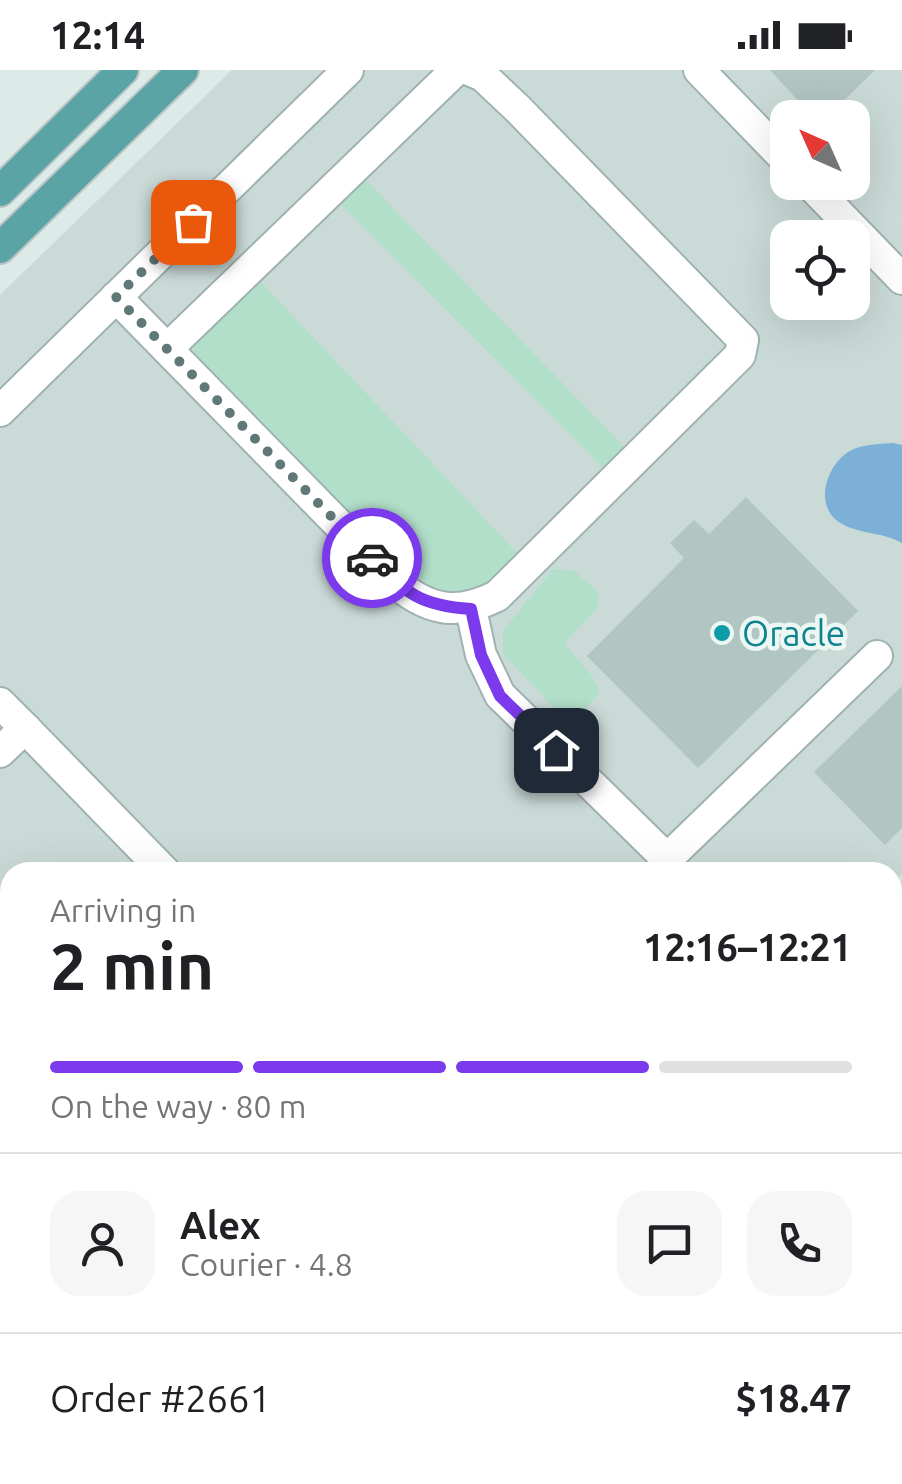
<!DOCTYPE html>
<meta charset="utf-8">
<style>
body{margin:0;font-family:Ubuntu,sans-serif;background:#f6f6f6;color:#202124;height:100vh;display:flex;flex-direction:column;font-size:38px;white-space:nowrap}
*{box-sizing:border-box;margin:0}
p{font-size:32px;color:#757577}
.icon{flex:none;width:55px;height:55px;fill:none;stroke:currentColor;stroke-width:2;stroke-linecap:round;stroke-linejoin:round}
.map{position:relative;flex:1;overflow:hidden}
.drawer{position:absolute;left:0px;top:792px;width:902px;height:622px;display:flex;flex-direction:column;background:#fff;border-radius:30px 30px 0 0;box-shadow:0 10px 40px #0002}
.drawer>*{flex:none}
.needle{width:65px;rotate:315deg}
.buttons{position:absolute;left:770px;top:30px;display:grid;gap:20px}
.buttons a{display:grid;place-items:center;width:100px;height:100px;border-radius:20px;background:#fff;box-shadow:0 10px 40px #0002;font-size:50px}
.pin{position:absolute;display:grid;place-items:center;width:85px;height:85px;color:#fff;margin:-42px;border-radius:20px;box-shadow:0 5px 15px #0006}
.courier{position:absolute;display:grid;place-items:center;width:100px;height:100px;margin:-50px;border:8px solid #7c3aed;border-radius:50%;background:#fff;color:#222;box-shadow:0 2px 12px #0007}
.summary em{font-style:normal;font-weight:600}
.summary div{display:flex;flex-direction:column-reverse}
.summary{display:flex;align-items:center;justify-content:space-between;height:170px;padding:0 50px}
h1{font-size:65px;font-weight:600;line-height:75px}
.bar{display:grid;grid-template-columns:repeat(4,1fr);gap:15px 10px;align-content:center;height:120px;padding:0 50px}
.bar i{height:12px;border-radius:8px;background:#e0e0e0}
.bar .on{background:#7c3aed}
.bar p{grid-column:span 4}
.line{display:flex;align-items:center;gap:25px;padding:0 50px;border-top:2px solid #e0e0e0}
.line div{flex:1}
.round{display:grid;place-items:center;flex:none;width:105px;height:105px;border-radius:30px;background:#f6f6f6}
.status{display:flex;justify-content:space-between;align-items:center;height:70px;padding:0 50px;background:#fff;direction:ltr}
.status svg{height:28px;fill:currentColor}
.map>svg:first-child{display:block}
.built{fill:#cadad7;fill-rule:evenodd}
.green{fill:#b2dfca}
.water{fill:#7db0d7}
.building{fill:#b1c5c2}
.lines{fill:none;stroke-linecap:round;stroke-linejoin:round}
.minor-casing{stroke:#9fb2b1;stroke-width:34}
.major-casing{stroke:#bbc4c4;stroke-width:34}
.highway-casing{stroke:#bbc4c4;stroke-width:34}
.minor{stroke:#fff;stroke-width:30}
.major{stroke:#5ba4a5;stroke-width:30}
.highway{stroke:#26656a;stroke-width:30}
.done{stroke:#607878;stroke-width:10;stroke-dasharray:0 18}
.route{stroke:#7c3aed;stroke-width:12}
.culture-dot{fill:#0f9aa8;stroke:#ecf7f4;stroke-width:4}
.labels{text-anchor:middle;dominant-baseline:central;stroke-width:9;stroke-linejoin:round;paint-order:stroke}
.culture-label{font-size:35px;fill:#0d838f;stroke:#ecf7f4;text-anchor:start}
</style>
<div class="status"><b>12:14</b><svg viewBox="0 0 49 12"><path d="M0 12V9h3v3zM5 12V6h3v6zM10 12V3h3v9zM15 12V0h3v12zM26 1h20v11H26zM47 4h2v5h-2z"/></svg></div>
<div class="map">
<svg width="902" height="1414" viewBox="0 0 902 1414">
<rect width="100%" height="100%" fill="#dceae8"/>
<g class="built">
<path d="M232,0h670v804l-9,10 -1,-12h-882v603h285l-9,9h-286v-1189zM788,48h64v64h-64zM788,168h64v64h-64z"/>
<polygon points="902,1183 902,1414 660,1414 669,1405 892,1405 892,1192"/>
</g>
<g class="green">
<polygon points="363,107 627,380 606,401 338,131"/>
<path d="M258,209l261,276c-33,36 -50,51 -99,31l-226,-226v-16z"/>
<polygon points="553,499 574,501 599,522 597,539 564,573 590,603 600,622 581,645 561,645 503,584 503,561"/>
</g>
<path class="water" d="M893,373l9,2v98c-20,-12 -47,-8 -66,-23 -21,-18 -9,-54 12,-68 13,-8 30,-8 45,-9z"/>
<g class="building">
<polygon points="770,0 875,0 826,48 814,48"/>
<polygon points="746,427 858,541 698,698 587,586 684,488 670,473 694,450 709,464"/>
<polygon points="902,616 902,758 885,775 814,702"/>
<polygon points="774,1405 877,1405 869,1414 765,1414"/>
</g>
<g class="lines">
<g class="minor-casing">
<g id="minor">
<polyline points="699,0 788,92"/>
<polyline points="808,112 902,209"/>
<path d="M116,227l282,288c34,27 61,30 99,11l243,-241 3,-15 -225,-231 -35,-33 -14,-6"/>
<polyline points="167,279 456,0"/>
<polyline points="0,341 348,0"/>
<polyline points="471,539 481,585 500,625 667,789 877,586"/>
<polyline points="0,633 25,658 0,682"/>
<polyline points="25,658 165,802"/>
<polyline points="892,947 902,936"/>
<polyline points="892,1126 902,1118"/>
<polyline points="892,1302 902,1312"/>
<polyline points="229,1414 235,1408 234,1405"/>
<polyline points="573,1414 585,1405"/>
</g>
</g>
<g class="major-casing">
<g id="major">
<polyline points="0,121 123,0"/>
<polyline points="0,178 183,0"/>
</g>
</g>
<g class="highway-casing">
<g id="highway">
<polyline points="892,989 902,980"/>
<polyline points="892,1071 902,1062"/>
<polyline points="466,1414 475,1405"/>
<polyline points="549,1414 558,1405"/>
</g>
</g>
<use href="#minor" class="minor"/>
<use href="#major" class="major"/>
<use href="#highway" class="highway"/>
</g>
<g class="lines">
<polyline class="done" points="193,152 116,227 372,488"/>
<path class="route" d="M372,488c33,35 49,48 99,51l10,46 19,41 56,54"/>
</g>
<circle class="culture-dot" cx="722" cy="563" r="10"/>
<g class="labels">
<g class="culture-label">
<text x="742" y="563">Oracle</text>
</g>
</g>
</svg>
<div class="buttons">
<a><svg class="needle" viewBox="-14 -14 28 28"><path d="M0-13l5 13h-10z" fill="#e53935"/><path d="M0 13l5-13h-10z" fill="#757577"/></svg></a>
<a><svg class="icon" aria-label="locate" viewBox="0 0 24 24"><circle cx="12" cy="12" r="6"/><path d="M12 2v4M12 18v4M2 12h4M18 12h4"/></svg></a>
</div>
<div class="pin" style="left:193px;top:152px;background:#ea580c"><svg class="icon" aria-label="bag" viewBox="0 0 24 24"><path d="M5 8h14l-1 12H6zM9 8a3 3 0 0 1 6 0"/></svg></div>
<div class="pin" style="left:556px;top:680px;background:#1f2937"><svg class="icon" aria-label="home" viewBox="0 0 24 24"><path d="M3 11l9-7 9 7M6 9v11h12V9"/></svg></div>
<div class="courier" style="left:372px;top:488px"><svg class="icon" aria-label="car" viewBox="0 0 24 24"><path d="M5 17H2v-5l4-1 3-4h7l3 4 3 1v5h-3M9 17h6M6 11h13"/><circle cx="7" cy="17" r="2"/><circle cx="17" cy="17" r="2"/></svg></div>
<section class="drawer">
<div class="summary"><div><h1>2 min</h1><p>Arriving in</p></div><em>12:16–12:21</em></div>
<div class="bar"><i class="on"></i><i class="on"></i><i class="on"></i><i></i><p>On the way · 80 m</p></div>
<div class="line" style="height:180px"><a class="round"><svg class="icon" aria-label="person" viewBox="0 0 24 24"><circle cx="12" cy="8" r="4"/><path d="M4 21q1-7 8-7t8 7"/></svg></a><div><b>Alex</b><p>Courier · 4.8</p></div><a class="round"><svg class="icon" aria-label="chat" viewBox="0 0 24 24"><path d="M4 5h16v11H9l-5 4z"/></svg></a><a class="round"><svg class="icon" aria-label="phone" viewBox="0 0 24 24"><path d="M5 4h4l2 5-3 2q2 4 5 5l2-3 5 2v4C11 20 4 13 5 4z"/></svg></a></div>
<div class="line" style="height:130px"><div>Order #2661</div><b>$18.47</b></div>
</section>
</div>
